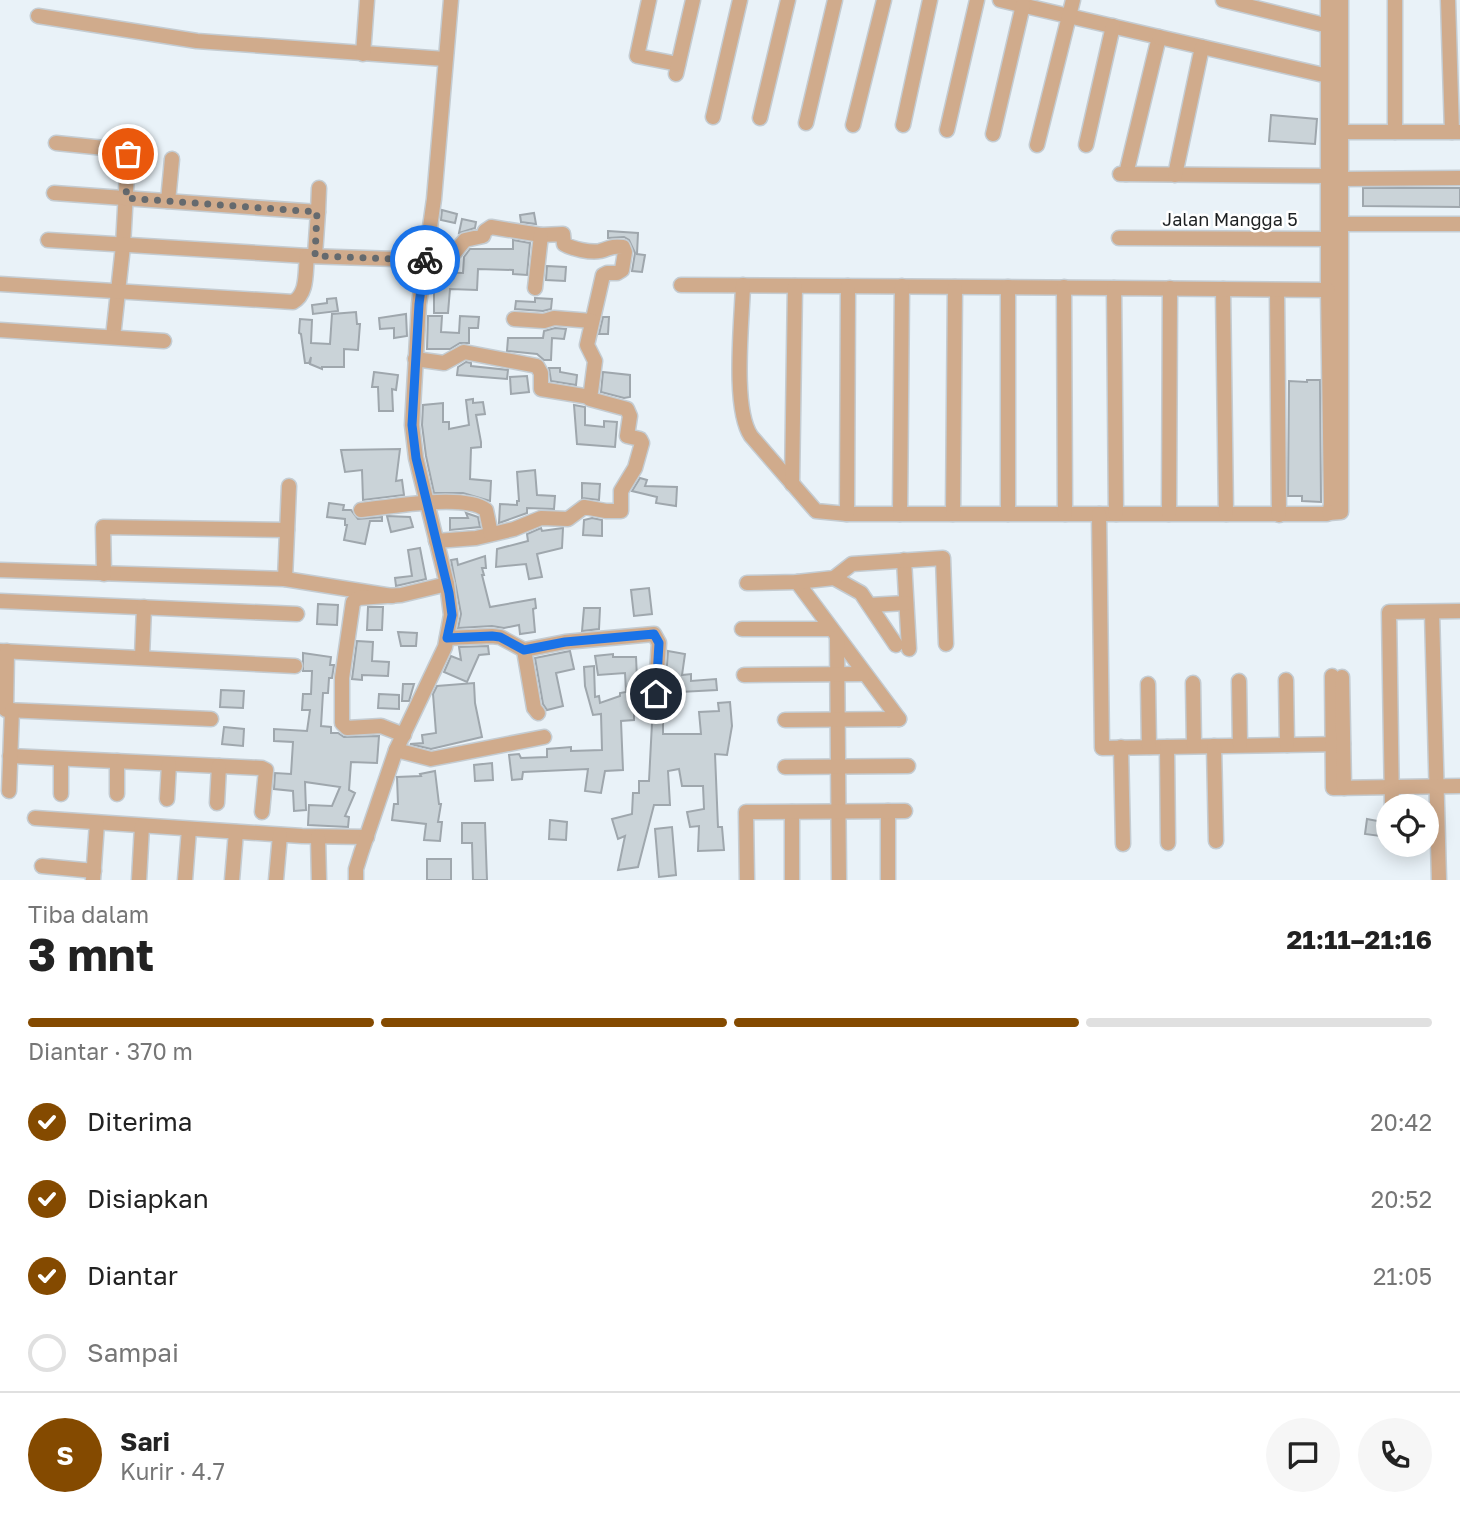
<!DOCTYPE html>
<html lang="id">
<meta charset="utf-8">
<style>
body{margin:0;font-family:"Golos Text",sans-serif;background:#f6f6f6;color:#222;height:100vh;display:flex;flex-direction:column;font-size:26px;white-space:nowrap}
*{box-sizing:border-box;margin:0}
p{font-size:23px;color:#767676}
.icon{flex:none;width:38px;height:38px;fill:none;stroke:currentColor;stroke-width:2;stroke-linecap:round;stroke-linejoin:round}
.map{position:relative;height:880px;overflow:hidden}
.drawer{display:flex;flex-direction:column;background:#fff;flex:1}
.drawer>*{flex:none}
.controls{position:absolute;left:1376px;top:794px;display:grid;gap:14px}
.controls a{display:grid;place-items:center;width:63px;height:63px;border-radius:50%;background:#fff;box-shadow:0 4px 18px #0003;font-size:35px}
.pin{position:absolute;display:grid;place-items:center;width:60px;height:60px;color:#fff;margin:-30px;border:4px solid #fff;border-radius:50%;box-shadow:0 2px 7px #0007}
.courier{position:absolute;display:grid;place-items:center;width:70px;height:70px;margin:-35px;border:5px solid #1a73e8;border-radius:50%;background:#fff;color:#222;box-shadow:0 2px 9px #0007}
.overview em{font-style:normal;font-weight:700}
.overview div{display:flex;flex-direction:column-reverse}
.overview{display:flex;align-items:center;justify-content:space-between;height:119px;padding:0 28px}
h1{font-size:46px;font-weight:700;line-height:52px}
.bar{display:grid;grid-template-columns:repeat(4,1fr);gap:10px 7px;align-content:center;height:84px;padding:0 28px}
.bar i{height:9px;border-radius:5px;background:#e0e0e0}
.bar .active{background:#844a00}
.bar p{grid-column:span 4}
.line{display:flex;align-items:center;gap:18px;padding:0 28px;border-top:2px solid #e0e0e0}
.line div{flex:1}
.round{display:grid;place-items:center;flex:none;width:74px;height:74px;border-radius:37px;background:#f6f6f6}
ol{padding:0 28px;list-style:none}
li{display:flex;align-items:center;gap:21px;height:77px}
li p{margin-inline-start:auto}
li .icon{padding:7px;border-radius:50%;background:#844a00;color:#fff;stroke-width:4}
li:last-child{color:#767676}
li i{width:38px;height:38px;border:4px solid #e0e0e0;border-radius:50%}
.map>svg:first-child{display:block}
.building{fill:#cad3d8;stroke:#9fa7ad;stroke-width:2}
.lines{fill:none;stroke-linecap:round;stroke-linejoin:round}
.minor-casing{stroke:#c4ccd2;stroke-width:17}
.minor{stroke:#d0ab8c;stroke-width:14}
.done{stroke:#656a6e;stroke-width:7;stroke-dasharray:0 12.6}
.route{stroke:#1a73e8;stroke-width:9}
.labels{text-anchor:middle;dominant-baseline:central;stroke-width:5;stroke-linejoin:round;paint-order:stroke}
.street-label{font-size:18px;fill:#1e2123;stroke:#fff}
</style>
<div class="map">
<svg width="1460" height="880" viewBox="0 0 1460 880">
<rect width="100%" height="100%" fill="#e9f2f8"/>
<g class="building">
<polygon points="1271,115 1317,119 1315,144 1269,141"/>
<polygon points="1363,188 1460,188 1460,207 1363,206"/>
<polygon points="442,210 457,214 455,223 441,220"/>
<polygon points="534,213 536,224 521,222 520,215"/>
<polygon points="462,219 476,222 475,228 459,233"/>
<polygon points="608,231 638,233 637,254 645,255 642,272 632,271 635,253 629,240 624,237 608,238"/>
<polygon points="513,240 530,243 527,275 513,274 513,270 478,269 477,290 450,289 448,313 434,313 434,272 463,273 464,257 470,249 513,249"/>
<polygon points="547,266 566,267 565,281 546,280"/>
<polygon points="336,298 338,311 313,314 312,305 327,303 327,299"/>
<polygon points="535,298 552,299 551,309 543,311 515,309 516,301 535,302"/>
<polygon points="356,312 357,324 360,324 358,350 344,349 344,367 322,367 322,369 310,364 311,357 309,363 305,363 301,334 299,333 300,319 312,320 311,343 330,344 332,314"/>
<polygon points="406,314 407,336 394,338 394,328 380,329 379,318"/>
<polygon points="428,316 442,316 441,332 459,333 460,316 479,317 478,328 469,328 469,343 460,343 450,349 427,349"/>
<polygon points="603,317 609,317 608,334 599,334"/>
<polygon points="555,328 566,329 564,339 552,338 551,360 544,360 537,354 507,351 508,338 543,338 544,331"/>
<polygon points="466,362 471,363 471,366 508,370 507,379 457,375 458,367"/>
<polygon points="549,368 560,368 560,372 577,375 576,385 551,381"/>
<polygon points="374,372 398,375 396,390 392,389 393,411 379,411 378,387 372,387"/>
<polygon points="603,372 630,375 630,397 624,398 601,392"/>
<polygon points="527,376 529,392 511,394 510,377"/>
<polygon points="1307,380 1320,380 1321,502 1302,501 1302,496 1288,496 1289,381 1307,382"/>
<polygon points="473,399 473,403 483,402 485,414 476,415 481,442 481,447 471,448 470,479 491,481 490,501 463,493 434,493 426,456 422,425 423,405 443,403 443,422 449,422 449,429 469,425 466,400"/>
<polygon points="574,405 585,407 585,425 604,427 604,421 617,422 615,447 577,444"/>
<polygon points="400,449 396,481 402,480 404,495 363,500 362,470 345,472 341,450"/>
<polygon points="535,470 537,495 555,496 554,509 527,508 527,513 499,523 500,504 517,505 517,501 519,501 517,472"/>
<polygon points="640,478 647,480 645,486 677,487 676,506 656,503 657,497 632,491"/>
<polygon points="582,483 600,484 599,500 582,498"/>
<polygon points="329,503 344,505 343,510 351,510 358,519 382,517 382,521 370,521 365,544 344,540 347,525 345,525 345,519 327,517"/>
<polygon points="466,513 478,517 480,527 450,530 450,518 468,518"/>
<polygon points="387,516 410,517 413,527 391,532"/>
<polygon points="592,518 602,520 602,536 583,535 584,520"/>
<polygon points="541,528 542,531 563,528 562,548 537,554 542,577 529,579 526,564 496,567 497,549 528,541 527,534"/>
<polygon points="420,548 426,579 396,586 395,578 412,576 408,550"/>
<polygon points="485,556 486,568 482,568 484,575 482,575 490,607 535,599 536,608 533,609 535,632 520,634 519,625 504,628 492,626 458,628 461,614 451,560 457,559 458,565"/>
<polygon points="649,588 652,614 634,616 631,590"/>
<polygon points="318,604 338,605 337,625 317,624"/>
<polygon points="368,607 383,607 382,630 367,630"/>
<polygon points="584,608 600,608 599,629 582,631"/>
<polygon points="398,632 417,633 416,646 401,646"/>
<polygon points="357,641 373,642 372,661 389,662 388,676 362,675 362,680 352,679"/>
<polygon points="488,646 489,654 479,655 467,682 444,672 451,656 461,660 459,647"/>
<polygon points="570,651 574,669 556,673 563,706 547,710 543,704 535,658"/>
<polygon points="668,651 685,654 682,675 691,674 691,681 716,679 717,690 680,692 679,678 666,679"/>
<polygon points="303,653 331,657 330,665 334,665 332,678 329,678 328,693 323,693 321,726 331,727 331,733 338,733 344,737 379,736 377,763 351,762 349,790 355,793 345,816 349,817 348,827 308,825 309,805 332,806 340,787 305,782 306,810 294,811 293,791 274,789 275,773 291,774 293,742 274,741 274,729 307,731 310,710 302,710 303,694 311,694 312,671 303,671"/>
<polygon points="613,654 613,657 636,657 638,699 645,698 645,708 634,710 634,720 621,721 623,770 605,771 601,793 585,791 588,769 523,772 522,779 512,780 509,755 519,754 521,758 547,757 547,749 571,747 571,751 602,750 601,714 593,715 585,686 584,667 594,666 595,697 599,696 600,703 620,696 620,693 626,692 625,673 598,675 595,656"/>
<polygon points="474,683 475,703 482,737 431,749 410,744 423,743 422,735 436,733 433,694 437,686"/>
<polygon points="403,684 414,684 409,701 402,701"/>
<polygon points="221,690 244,691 243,708 220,707"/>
<polygon points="379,694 399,695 399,709 378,708"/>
<polygon points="730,702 732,726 727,755 715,754 718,827 722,827 724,850 698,851 699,826 690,827 687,812 704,809 703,786 682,786 679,769 668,771 670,805 654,805 638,867 618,870 625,836 618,839 612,819 632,814 633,793 639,793 639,781 649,781 652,723 663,722 663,734 701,734 699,712 719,711 718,703"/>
<polygon points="224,727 244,729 243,746 222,744"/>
<polygon points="492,763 493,780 475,781 474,765"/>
<polygon points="435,771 439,804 441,804 438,822 442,822 440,841 424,840 426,824 392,820 394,804 398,804 397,777 421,776 420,774"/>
<polygon points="1367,819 1383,822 1380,836 1365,834"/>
<polygon points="550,820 567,822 566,840 549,839"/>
<polygon points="462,823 485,823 487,880 473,880 472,843 462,843"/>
<polygon points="672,827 676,875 659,877 655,829"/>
<rect x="427" y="859" width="24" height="21"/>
</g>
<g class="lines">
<g class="minor-casing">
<g id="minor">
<polyline points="649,0 637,56 678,64"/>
<polyline points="1000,0 1159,37 1126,174"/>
<polyline points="1223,0 1337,28"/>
<polyline points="1395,0 1395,132"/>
<polyline points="1448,0 1452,132"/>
<polyline points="38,16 197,41 445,59"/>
<polyline points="1159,37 1328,76"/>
<polyline points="363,54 367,0"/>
<polyline points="676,74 693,0"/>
<polyline points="713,117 740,0"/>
<polyline points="760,118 788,0"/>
<polyline points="806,123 835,0"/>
<polyline points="853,125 884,0"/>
<polyline points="903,125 930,0"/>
<polyline points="947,130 977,0"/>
<polyline points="1341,132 1460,132"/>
<polyline points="993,134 1023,5"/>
<polyline points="56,143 124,150 128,154 123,246 113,337"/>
<polyline points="1037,145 1073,0"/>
<polyline points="1086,145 1113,26"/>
<polyline points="1120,174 1329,176"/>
<polyline points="1175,175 1202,47"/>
<polyline points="1341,179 1460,178"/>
<polyline points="54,193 318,212 315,255"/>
<polyline points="168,201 172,159"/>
<polyline points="318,212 319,188"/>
<polyline points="1341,224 1460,224"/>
<polyline points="1119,238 1335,239"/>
<path d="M48,240l259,16 118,4 12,-8h18l10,-12 18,-4 2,-5 6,-4 50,8 22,-1 1,10c8,5 27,9 36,7 11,-3 10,-5 23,-4l2,5 -3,18 -5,3h-10l-4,2 -16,70 8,16 -5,38 37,10 3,7 -3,20 13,3 2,4 -7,25 -14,23v20h-15l-22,-4 -16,12 -27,-1 -27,11 -38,9 -40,3"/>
<path d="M0,284l293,18c15,-8 12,-30 14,-46"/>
<polyline points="681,285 1114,288"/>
<path d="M743,285c-1,36 -11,123 8,151l65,75 31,3h480l2,-1 2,-8 -3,-215v-290"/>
<polyline points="1064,287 1065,514"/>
<polyline points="535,288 541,235"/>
<polyline points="1223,289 1226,514"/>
<polyline points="1277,290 1279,515"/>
<polyline points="514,319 544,321 554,318 592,321"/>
<polyline points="0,330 164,341"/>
<polyline points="415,359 444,363 464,352 537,366 541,373 541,389 590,397"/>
<polyline points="792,484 795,286"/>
<path d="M361,510c27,-3 104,-17 125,0l5,24"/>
<polyline points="1329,513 1341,512 1341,0"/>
<polyline points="847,514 848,286"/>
<polyline points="900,514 902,286"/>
<polyline points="953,514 955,287"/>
<polyline points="1008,514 1008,287"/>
<polyline points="1099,514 1102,748 1343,744"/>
<polyline points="1116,514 1114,288 1328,290"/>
<polyline points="1169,514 1170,288"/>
<polyline points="904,560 909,649"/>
<polyline points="0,570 285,579 392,596"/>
<polyline points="104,574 103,527 287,530"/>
<polyline points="834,578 861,593 896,645"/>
<polyline points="285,579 289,486"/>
<polyline points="797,582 899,719"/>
<polyline points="747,583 797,582 834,578 852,564 943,558 946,644"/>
<polyline points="0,601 297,614"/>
<polyline points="870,605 906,603"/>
<polyline points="1432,612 1439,880"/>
<polyline points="742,629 831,629"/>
<polyline points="447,638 492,636 500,637 524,650 565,642 654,634 659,643 654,714"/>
<polyline points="837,638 839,880"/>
<polyline points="524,650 534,708 538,713"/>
<polyline points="0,651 295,666"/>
<polyline points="7,651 6,710 211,719"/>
<polyline points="142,657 144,607"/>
<polyline points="744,675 865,674"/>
<polyline points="1332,676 1333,788 1460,786"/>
<polyline points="1342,677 1344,788"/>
<polyline points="1286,680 1287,745"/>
<polyline points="1239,681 1240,745"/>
<polyline points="1193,683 1194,746"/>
<polyline points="1148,684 1149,747"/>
<polyline points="785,720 899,719"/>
<polyline points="404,735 381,726 347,728 342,723 342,678 353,602 359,598 401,595 447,584"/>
<polyline points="1214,746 1216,841"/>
<polyline points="1121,747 1123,844"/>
<polyline points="1167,747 1168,843"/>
<polyline points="396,750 431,759 544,737"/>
<polyline points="10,756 262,768 266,770 262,812"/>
<polyline points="785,767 908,766"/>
<polyline points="9,791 12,710"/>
<polyline points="61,794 61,759"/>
<polyline points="117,794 117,761"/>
<polyline points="167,799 169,764"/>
<polyline points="217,803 219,766"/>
<polyline points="1392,807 1389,612 1460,611"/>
<polyline points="888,811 888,880"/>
<polyline points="792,812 792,880"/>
<polyline points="35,818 302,836 367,837"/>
<polyline points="318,837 319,880"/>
<polyline points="42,866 94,871"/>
<polyline points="93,880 97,823"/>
<polyline points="139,880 142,826"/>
<polyline points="185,880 189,829"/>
<polyline points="232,880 236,832"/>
<polyline points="276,880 280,835"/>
<polyline points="356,880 356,869 361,853 396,750 445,647 451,615 447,584 416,458 412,425 419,304 434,199 451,0"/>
<polyline points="747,880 746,812 905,811"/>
</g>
</g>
<use href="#minor" class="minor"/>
</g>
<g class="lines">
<polyline class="done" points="128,154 126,198 317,212 315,256 425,260"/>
<polyline class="route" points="425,260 419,304 412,425 416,458 449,593 452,615 447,638 492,636 500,637 524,650 565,642 654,634 659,643 656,694"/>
</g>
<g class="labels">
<g class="street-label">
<text x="1230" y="219">Jalan Mangga 5</text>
</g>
</g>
</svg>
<div class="controls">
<a><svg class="icon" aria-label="locate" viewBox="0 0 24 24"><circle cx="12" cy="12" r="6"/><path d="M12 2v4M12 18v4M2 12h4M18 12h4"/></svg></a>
</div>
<div class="pin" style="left:128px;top:154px;background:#ea580c"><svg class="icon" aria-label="bag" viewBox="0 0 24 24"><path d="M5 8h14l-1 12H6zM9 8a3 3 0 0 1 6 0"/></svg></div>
<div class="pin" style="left:656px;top:694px;background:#1f2937"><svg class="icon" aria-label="home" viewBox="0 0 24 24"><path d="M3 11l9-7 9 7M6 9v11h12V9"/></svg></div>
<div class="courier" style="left:425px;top:260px"><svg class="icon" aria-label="bike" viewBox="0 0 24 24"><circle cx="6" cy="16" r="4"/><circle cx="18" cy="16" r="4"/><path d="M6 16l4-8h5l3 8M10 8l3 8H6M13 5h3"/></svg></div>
</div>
<section class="drawer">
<div class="overview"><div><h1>3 mnt</h1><p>Tiba dalam</p></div><em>21:11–21:16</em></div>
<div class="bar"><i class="active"></i><i class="active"></i><i class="active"></i><i></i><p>Diantar · 370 m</p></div>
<ol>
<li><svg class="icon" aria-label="check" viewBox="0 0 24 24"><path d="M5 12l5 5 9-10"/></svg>Diterima<p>20:42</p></li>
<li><svg class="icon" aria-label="check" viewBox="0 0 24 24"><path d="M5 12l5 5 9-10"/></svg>Disiapkan<p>20:52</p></li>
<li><svg class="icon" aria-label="check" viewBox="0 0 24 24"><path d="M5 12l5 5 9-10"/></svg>Diantar<p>21:05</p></li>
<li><i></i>Sampai</li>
</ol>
<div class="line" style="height:126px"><b class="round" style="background:#844a00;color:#fff">S</b><div><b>Sari</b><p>Kurir · 4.7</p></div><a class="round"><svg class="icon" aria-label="chat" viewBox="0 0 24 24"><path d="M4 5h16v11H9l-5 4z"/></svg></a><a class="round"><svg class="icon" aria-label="phone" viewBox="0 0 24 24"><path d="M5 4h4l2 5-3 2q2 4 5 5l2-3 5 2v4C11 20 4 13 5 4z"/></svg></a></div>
</section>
